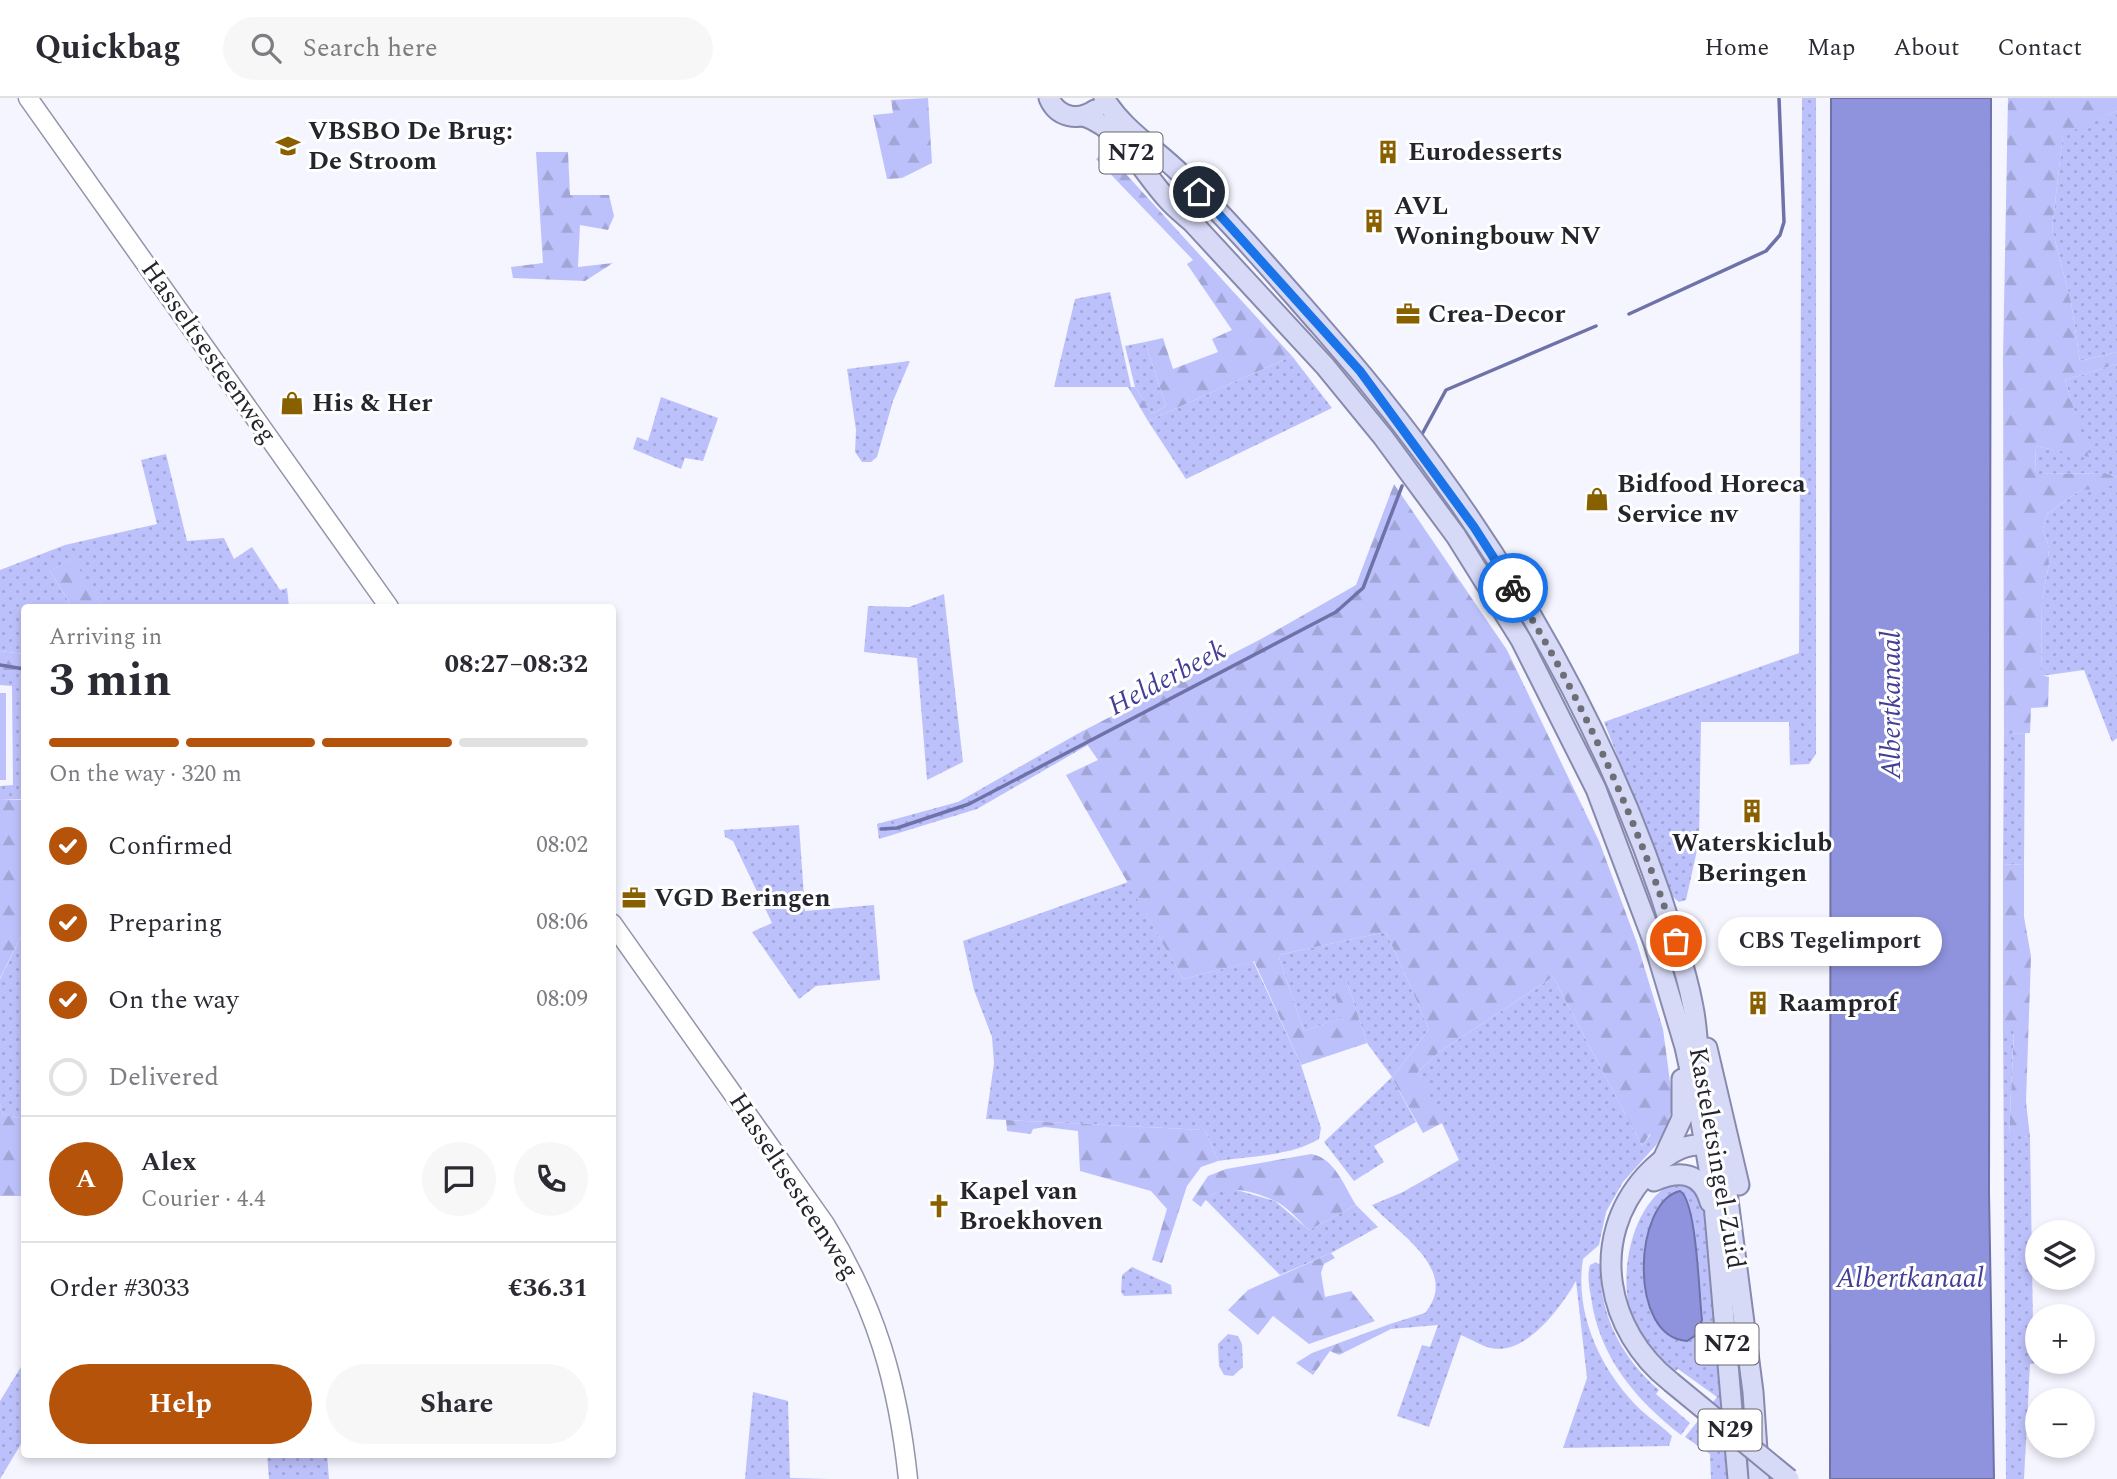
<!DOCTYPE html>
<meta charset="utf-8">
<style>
body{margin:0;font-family:Spectral,serif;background:#f7f7f7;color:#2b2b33;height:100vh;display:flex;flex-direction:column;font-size:26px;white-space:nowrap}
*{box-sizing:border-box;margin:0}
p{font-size:23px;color:#7c7c81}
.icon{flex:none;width:38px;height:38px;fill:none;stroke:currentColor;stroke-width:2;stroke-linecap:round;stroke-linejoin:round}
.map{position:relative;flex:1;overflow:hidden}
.panel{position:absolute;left:21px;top:506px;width:595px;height:854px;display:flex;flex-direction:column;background:#fff;border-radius:7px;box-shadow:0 4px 10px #0003}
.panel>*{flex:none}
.controls{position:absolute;left:2025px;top:1122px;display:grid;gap:14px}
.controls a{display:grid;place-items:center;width:70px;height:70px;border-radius:50%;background:#fff;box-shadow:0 4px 10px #0003;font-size:35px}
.pin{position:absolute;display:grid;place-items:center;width:60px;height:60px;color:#fff;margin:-30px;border:4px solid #fff;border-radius:50%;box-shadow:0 2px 7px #0007}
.courier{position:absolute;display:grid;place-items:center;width:70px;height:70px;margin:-35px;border:5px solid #1a73e8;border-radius:50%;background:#fff;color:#222;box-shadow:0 2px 9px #0007}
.bubble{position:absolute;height:49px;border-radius:24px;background:#fff;box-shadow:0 4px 10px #0003;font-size:23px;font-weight:700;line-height:49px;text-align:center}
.headline em{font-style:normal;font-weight:700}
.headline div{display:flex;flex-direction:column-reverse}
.headline{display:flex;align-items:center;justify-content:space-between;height:119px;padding:0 28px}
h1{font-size:46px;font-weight:700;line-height:52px}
.bar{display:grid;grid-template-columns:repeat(4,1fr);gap:10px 7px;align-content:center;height:84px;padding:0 28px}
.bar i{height:9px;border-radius:5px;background:#e1e1e2}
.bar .current{background:#b45309}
.bar p{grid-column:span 4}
.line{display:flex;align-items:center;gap:18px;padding:0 28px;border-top:2px solid #e1e1e2}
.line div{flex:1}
.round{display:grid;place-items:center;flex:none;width:74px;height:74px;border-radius:37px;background:#f7f7f7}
ol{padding:0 28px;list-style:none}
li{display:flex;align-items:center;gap:21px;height:77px}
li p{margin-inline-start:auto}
li .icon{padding:7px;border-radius:50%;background:#b45309;color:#fff;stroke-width:4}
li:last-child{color:#7c7c81}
li i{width:38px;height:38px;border:4px solid #e1e1e2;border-radius:50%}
.button{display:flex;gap:14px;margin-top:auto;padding:14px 28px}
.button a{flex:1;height:80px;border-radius:42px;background:#b45309;color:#fff;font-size:28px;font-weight:700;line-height:80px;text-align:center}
.button a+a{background:#f7f7f7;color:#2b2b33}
header{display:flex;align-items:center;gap:42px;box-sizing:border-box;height:98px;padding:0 35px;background:#fff;border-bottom:2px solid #e1e1e2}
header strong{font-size:33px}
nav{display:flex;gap:38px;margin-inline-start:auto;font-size:24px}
.search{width:490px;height:63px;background:#f7f7f7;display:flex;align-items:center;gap:18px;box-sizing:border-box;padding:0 24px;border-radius:38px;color:#7c7c81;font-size:26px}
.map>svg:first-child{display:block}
.grass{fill:url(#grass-dots);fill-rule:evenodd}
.forest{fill:url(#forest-firs)}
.pitch{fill:#bdc1fb}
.water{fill:#8f93dd;stroke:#6f72a8;stroke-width:2}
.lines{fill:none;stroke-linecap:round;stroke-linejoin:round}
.stream{stroke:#6f72a8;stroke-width:3.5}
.secondary-casing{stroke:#9294a9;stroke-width:21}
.primary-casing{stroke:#878aad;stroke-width:23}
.secondary{stroke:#fff;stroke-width:18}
.primary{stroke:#d7daf7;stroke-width:19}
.primary-bridge-casing{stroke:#878aad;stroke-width:23;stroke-linecap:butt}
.primary-bridge{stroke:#d7daf7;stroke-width:19}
.done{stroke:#6d6e76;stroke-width:7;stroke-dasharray:0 12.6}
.route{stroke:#1a73e8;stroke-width:9}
.labels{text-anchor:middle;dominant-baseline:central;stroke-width:6;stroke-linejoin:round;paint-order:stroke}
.shield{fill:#fff;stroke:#66666c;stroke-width:2}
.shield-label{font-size:24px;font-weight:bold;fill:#24252d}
.poi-label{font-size:26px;font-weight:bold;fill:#24252d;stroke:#fff;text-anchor:start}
.street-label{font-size:26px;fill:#24252d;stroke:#fff}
.water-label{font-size:28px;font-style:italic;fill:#433f96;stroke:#fff}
</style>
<header>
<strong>Quickbag</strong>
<div class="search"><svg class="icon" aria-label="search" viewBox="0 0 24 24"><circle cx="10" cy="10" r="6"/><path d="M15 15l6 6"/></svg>Search here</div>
<nav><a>Home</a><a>Map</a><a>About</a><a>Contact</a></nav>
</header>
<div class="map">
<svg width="2117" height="1381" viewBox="0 0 2117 1381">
<defs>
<pattern id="grass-dots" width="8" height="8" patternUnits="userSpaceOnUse" patternTransform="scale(1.75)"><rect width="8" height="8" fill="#bdc1fb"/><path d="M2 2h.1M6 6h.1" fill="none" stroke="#a2a6d7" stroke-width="1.8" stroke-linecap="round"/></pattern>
<pattern id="forest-firs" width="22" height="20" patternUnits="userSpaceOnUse" patternTransform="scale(1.75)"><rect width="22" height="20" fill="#bdc1fb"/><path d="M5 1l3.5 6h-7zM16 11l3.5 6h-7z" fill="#a2a6d7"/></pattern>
</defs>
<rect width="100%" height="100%" fill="#f4f5ff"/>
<g class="grass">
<polygon points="1802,0 1816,0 1816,656 1809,666 1790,667 1789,624 1701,624 1699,743 1686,802 1679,804 1673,799 1604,624 1799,555"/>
<polygon points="2117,13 2117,254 2080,263 2071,204 2052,131 2063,36"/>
<polygon points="1110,194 1131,289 1054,289 1075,201"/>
<polygon points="1145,244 1166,308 1152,316 1135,289 1125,248"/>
<polygon points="1292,258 1332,310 1186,381 1148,323"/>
<polygon points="910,263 893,303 877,359 871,364 862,364 855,354 856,332 847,271"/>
<polygon points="2117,266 2117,379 2105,375 2036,376 2035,348 2088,358 2065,282"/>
<polygon points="661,299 718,320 703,363 685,360 681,371 633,351 637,339 648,343"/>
<polygon points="166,356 187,443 224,440 234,461 252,449 280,492 287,490 289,509 102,509 72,461 50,473 72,509 24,509 24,556 0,553 0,472 65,447 157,426 141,362"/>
<polygon points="2109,386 2117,387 2117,640 2112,644 2084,572 2041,578 2042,502 2049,466 2048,446 2043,431 2047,416 2079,393"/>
<polygon points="944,496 963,664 927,682 917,560 864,554 868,508 909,509"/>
<polygon points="0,572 24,572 24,701 0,701 0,688 13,687 12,588 0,587"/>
<polygon points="1079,635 1088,647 977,711 879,741 877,726 958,704"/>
<polygon points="2025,635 2024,766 2003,767 2004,636"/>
<polygon points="799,727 805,813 874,807 880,882 816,888 799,901 752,834 772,825 733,743 725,739 724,732"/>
<path d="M1128,784l55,97 70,-18 48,104 20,63 -2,11c-28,17 -69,17 -101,22l-13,-31 -219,-11 8,-56 -2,-26 -18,-47 -11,-49z"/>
<polygon points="24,833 24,1021 3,1016 0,1006 0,881"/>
<polygon points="1386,834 1429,931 1392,980 1416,1024 1374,1048 1384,1064 1354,1083 1324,1044 1392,979 1367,945 1347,884 1344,919 1304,933 1278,857"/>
<path d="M1553,879l89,169 9,-12 6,10 -34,38 -17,30 -7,33 -16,14c-9,56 19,114 59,152 10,9 21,16 30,25l-3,10 -106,2 24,-70 -11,-97c-14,25 -50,75 -85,67 -10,-2 -20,-9 -30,-13l-32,92 -32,-11 25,-71 8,2 8,-22 -47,4 -1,-5 35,-11c36,-43 -28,-80 -53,-108l31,-13 56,-32 -41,-88 21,-20z"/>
<polygon points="2003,931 2014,931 2009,1036 2030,1039 2033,1228 2037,1227 2037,1264 2051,1264 2030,1266 2024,1381 2006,1381"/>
<path d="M1675,1084c18,5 26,11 29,30l25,267h-18l-1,-25 -25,-17 32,-40 -39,-28 -5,4c-19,-16 -39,-41 -44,-66 -9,-41 5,-107 46,-125zM1665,1101l23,2 3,14 11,105 -21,21c-54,-23 -39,-103 -16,-142z"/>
<polygon points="1230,1090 1275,1103 1309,1132 1356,1107 1378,1129 1331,1155 1280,1177 1205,1101 1222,1091"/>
<path d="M1596,1164l4,3c0,51 21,92 59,125l-3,4 34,29 -9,12c-46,-36 -82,-78 -90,-138 -2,-11 -4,-22 -1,-32z"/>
<polygon points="1132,1169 1171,1187 1172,1196 1124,1198 1121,1194 1122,1177"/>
<polygon points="1228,1236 1238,1238 1242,1246 1243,1269 1233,1278 1224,1277 1219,1268 1218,1246"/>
<polygon points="24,1264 24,1341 0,1381 0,1303"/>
<polygon points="753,1294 788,1303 790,1380 830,1381 745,1381"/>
<polygon points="267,1356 327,1356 329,1381 269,1381"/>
</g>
<g class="forest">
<polygon points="928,0 932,65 902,80 887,81 873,17 893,15 891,2"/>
<polygon points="2008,0 2117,0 2117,13 2063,37 2052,131 2071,204 2080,263 2117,254 2117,266 2065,282 2089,359 2035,348 2036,376 2105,375 2117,379 2117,387 2079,393 2047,416 2043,431 2048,446 2049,466 2042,502 2041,577 2049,579 2048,609 2031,610 2030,635 2004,636 2003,260"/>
<polygon points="1105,53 1292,258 1148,323 1128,289 1135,289 1152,316 1166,308 1145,244 1163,240 1173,271 1218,254 1212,241 1232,232 1187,166 1193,162 1096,61"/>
<polygon points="536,54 568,54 570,97 609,97 614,118 608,132 580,127 578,169 613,165 585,183 513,180 511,169 543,165"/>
<polygon points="1394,386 1507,552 1599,743 1637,845 1663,931 1673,1006 1667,1029 1657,1046 1650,1036 1642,1048 1553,879 1439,954 1418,974 1444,1024 1423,1035 1392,980 1429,931 1386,834 1278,857 1304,933 1343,919 1332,889 1347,884 1367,945 1301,967 1254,863 1183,881 1066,677 1098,662 1079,635 1261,541 1356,487"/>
<polygon points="73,460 102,509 72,509 50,473"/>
<polygon points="0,553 24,556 24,572 0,572"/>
<polygon points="0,701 24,702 24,833 0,880"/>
<polygon points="2024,766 2024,819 2031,858 2026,1004 2030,1039 2009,1037 2014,932 2003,931 2003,767"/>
<polygon points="0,1006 3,1016 24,1021 24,1098 0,1098"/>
<polygon points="1006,1022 1205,1032 1218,1063 1201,1069 1187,1088 1162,1165 1152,1162 1167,1111 1151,1093 1080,1073 1078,1033 1045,1029 1033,1031 1031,1036 1007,1033"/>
<path d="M1311,1056c24,4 33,32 45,51l-47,25c-11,-10 -21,-23 -34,-29 -23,-11 -60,-21 -74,6l-9,-7 16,-24 18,-7z"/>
<polygon points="1331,1155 1335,1160 1324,1166 1321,1175 1325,1199 1351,1193 1375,1223 1309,1246 1273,1218 1258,1237 1228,1212 1248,1192"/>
<polygon points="1390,1226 1391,1231 1339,1257 1330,1253 1313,1277 1296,1265 1312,1255"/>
</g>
<rect class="pitch" x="0" y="595" width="6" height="87"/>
<g class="water">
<polygon points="1831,0 1991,0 1989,1095 1994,1381 1830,1381"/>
<path d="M1680,1093c17,10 19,106 22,129l-6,15 -9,6c-59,-3 -54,-139 -7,-150z"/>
</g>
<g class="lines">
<g class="stream">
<polyline points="1629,216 1766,153 1780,137 1784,124 1779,0"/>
<polyline points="1421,338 1446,292 1596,228"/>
<polyline points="0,567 24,571"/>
<polyline points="881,731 897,730 969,706 1336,514 1363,490 1402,388"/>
</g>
<g class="secondary-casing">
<g id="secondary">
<polyline points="28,0 389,509"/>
<path d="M612,825l213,301c51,83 73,159 83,255"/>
</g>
</g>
<g class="primary-casing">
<g id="primary">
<path d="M1049,0c8,19 29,24 46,12"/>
<path d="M1104,0c19,32 52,51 78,77 50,48 96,103 141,154 155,176 284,386 352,611 7,21 14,45 18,67 4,19 4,39 7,58"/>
<path d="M1084,18c38,13 58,56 84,84 7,8 16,15 24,22l133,144 58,71 73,99 65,104 75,149 58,154 31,104 15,69 13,76 25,287"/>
<polyline points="1707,950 1739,1087"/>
<polyline points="1663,1061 1682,1020 1682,981"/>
<path d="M1654,1083c26,-11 48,-9 56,21"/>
<path d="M1671,1284c-65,-51 -83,-143 -25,-207 14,-15 33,-31 54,-30l12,5 12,19 29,223 6,87"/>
</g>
</g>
<use href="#secondary" class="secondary"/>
<use href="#primary" class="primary"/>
<g class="primary-bridge-casing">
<polyline id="primary-bridge" points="1671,1284 1789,1381"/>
</g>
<use href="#primary-bridge" class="primary-bridge"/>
</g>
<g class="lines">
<path class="done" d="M1513,490c69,110 123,230 163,353"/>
<polyline class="route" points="1199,94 1360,273 1474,429 1513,490"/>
</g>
<defs>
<g id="school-bare" transform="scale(1.89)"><path d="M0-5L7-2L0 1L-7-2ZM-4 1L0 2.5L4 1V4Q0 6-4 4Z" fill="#896000" stroke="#fff" stroke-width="2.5" paint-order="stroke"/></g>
<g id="building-bare" transform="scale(1.89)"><path d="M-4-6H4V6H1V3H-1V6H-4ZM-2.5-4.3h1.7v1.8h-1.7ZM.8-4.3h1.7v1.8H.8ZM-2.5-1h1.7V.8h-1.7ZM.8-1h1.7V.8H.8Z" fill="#896000" stroke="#fff" stroke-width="2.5" paint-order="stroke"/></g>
<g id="office-bare" transform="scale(1.89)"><path d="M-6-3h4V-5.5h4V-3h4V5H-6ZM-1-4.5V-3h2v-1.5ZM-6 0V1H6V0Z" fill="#896000" stroke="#fff" stroke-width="2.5" paint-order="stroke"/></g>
<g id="shop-bare" transform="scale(1.89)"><path d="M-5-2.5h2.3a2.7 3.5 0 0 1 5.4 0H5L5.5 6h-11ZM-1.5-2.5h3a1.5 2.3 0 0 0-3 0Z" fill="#896000" stroke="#fff" stroke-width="2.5" paint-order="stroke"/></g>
<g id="church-bare" transform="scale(1.89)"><path d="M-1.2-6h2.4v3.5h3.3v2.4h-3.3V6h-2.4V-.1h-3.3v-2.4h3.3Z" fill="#896000" stroke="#fff" stroke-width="2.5" paint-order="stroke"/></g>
</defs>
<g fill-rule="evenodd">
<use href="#school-bare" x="288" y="48"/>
<use href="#building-bare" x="1388" y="54"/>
<use href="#building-bare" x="1374" y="123"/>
<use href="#office-bare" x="1408" y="216"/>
<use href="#shop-bare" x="292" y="305"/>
<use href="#shop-bare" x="1597" y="401"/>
<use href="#building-bare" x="1752" y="713"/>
<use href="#office-bare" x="634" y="800"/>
<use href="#building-bare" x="1758" y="905"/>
<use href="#church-bare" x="939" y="1108"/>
</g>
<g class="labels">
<g class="shield">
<rect x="1099.5" y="34.5" width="63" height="41" rx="5"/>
<rect x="1695.5" y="1225.5" width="63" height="41" rx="5"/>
<rect x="1698.5" y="1311.5" width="63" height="41" rx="5"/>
</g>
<g class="shield-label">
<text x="1131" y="55">N72</text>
<text x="1727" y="1246">N72</text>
<text x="1730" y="1332">N29</text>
</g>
<g class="poi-label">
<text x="308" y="33">VBSBO De Brug:<tspan x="308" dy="30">De Stroom</tspan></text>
<text x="1408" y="54">Eurodesserts</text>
<text x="1394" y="108">AVL<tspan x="1394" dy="30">Woningbouw NV</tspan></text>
<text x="1428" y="216">Crea-Decor</text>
<text x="312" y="305">His &amp; Her</text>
<text x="1617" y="386">Bidfood Horeca<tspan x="1617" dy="30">Service nv</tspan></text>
<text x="1752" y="745" text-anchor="middle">Waterskiclub<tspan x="1752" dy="30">Beringen</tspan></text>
<text x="654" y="800">VGD Beringen</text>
<text x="1778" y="905">Raamprof</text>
<text x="959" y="1093">Kapel van<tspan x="959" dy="30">Broekhoven</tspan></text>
</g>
<g class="street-label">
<text transform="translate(209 254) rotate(55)">Hasseltsesteenweg</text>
<text transform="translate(1717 1060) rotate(80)">Kasteletsingel-Zuid</text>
<text transform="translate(794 1088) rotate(57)">Hasseltsesteenweg</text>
</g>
<g class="water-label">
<text transform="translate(1167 580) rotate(-28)">Helderbeek</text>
<text transform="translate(1891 607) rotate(-90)">Albertkanaal</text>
<text x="1910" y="1180">Albertkanaal</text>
</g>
</g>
</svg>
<div class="controls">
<a><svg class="icon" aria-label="layers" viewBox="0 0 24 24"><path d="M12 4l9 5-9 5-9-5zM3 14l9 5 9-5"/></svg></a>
<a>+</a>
<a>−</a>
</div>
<div class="pin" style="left:1676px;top:843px;background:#ea580c"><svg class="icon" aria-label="bag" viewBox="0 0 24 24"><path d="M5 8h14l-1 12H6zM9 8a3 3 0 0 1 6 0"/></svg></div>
<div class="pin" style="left:1199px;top:94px;background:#1f2937"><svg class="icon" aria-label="home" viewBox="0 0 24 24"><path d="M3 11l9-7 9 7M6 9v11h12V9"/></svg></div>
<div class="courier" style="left:1513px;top:490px"><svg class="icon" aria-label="bike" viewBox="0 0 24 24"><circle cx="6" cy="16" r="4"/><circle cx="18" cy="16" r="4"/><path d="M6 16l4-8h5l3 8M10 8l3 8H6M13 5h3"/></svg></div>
<div class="bubble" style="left:1718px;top:819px;width:224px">CBS Tegelimport</div>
<section class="panel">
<div class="headline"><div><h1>3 min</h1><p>Arriving in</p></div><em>08:27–08:32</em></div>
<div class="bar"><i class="current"></i><i class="current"></i><i class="current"></i><i></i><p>On the way · 320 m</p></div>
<ol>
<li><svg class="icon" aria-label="check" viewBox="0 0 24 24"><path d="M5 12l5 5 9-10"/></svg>Confirmed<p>08:02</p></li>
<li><svg class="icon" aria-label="check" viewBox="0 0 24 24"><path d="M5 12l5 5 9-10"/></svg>Preparing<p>08:06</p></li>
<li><svg class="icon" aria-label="check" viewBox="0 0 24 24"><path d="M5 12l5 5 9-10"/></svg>On the way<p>08:09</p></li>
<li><i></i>Delivered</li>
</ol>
<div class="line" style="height:126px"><b class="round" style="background:#b45309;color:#fff">A</b><div><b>Alex</b><p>Courier · 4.4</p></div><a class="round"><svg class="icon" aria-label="chat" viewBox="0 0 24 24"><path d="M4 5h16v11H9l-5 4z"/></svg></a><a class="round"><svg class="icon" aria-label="phone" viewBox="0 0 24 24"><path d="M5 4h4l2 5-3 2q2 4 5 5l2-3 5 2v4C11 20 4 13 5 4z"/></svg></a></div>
<div class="line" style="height:91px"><div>Order #3033</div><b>€36.31</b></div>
<div class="button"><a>Help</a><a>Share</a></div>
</section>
</div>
